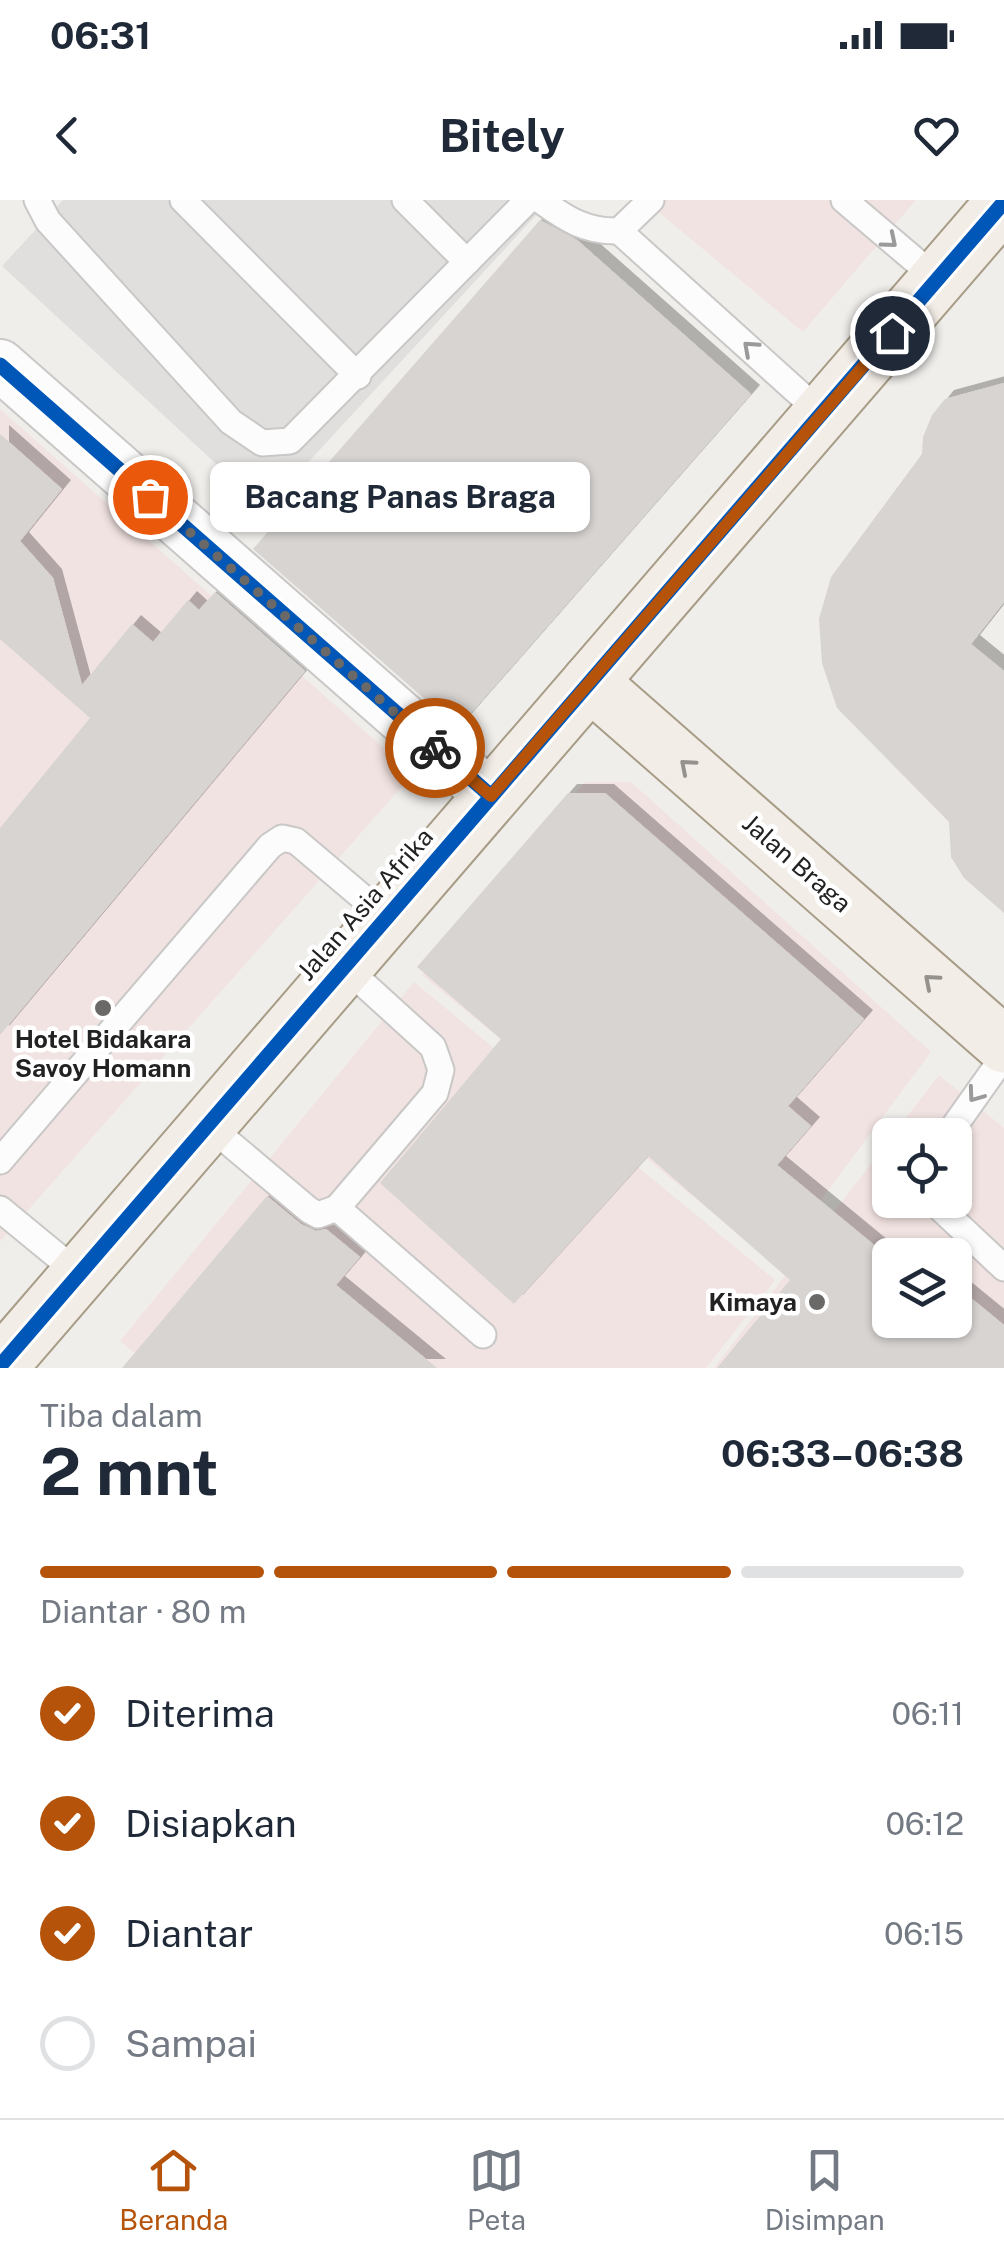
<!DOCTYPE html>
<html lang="id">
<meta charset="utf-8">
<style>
body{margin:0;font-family:"Public Sans",sans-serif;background:#f2f2f3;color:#1f2937;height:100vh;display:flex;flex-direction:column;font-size:38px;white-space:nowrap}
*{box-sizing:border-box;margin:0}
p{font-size:32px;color:#747a83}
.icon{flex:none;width:55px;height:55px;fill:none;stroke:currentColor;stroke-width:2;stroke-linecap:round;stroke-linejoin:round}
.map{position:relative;height:1168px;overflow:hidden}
.panel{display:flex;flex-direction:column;background:#fff;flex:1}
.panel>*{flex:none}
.controls{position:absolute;left:872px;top:918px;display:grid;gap:20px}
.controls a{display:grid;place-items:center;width:100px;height:100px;border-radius:15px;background:#fff;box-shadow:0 2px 8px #0004;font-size:50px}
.pin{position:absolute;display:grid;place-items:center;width:85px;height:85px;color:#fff;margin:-42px;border:5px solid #fff;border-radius:50%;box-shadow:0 2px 10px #0007}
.courier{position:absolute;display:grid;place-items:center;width:100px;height:100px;margin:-50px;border:8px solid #b45309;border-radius:50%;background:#fff;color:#222;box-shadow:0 2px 12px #0007}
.bubble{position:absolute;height:70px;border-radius:15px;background:#fff;box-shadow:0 2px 8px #0004;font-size:32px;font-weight:700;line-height:70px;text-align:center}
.summary em{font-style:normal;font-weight:700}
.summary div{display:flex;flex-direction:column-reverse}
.summary{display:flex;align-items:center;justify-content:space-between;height:170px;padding:0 40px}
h1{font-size:65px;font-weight:700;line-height:75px}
.bar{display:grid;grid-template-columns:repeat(4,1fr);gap:15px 10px;align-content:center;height:120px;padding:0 40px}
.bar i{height:12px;border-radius:8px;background:#e0e1e3}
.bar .on{background:#b45309}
.bar p{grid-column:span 4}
ol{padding:0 40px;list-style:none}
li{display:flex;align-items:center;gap:30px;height:110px}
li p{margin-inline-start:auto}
li .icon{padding:10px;border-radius:50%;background:#b45309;color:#fff;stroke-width:4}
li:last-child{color:#747a83}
li i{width:55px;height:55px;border:5px solid #e0e1e3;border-radius:50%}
.status{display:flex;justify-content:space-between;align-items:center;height:70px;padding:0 50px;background:#fff;direction:ltr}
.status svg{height:28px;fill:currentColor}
header{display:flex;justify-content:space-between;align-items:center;height:130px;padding:0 40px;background:#fff;font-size:45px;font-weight:700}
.menu{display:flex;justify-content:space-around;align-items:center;height:140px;border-top:2px solid #e0e1e3;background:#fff;font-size:28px;color:#747a83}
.menu a{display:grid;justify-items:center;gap:5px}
.menu .on{color:#b45309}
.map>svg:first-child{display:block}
.commercial{fill:#f1e3e1;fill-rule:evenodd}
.parking{fill:#e0dfde}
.building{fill:#d7d4d2;filter:url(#shadow)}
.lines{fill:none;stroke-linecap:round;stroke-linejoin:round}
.service-casing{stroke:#c9c8c7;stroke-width:29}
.minor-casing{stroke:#c9c8c7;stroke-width:54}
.primary-casing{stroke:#a79c86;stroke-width:59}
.service{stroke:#fdfcfc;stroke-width:25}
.minor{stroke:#fdfcfc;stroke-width:50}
.primary{stroke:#f3ede7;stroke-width:55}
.cycleway-casing{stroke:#fff;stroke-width:21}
.cycleway{stroke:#0057b8;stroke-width:15}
.oneway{stroke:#9a9a9a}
.oneway2{stroke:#95928e}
.done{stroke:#6a6968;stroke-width:10;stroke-dasharray:0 18}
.route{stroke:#b45309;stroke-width:12}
.poi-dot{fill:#6a6968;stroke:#fff;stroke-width:4}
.labels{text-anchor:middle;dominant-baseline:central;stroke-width:9;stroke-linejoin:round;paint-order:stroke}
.street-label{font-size:25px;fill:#222;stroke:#fff}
.poi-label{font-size:25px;font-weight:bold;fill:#222;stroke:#fff}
</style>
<div class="status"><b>06:31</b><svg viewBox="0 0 49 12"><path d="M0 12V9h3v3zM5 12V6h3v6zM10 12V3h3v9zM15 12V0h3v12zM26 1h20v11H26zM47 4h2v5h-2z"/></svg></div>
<header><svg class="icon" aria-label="back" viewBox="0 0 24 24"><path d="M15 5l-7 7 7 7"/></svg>Bitely<svg class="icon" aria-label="heart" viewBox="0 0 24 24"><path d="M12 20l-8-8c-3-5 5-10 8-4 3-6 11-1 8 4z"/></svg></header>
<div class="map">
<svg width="1004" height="1168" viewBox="0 0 1004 1168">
<defs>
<filter id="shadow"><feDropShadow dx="9" dy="-9" stdDeviation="0" flood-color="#0004"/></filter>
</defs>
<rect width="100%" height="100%" fill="#f0eeeb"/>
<g class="commercial">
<polygon points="644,0 916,0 803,132"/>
<polygon points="0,209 413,574 0,1042"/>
<polygon points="585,582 631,582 931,852 774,1063 422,775"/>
<polygon points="414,782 775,1080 706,1168 152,1168 120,1141"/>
<path d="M939,875l65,53v240h-290l176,-229v61h65v-65h-62zM890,1055h65v65h-65z"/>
</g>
<polygon class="parking" points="63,0 526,0 539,12 265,309 2,66"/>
<g class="building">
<polygon points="540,20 577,40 751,194 458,528 253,349"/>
<polygon points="1004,183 1004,402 971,444 1004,471 1004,713 964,678 951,657 949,622 837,508 822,463 819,419 831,377 922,254 923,237 932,215 945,199"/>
<polygon points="0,234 62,289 20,341 53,378 82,485 132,424 153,442 188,400 199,410 215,392 305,471 0,835 0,628 90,518 0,439"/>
<polygon points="568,593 605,593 864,819 788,906 811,926 777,965 890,1058 890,1120 955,1120 955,1085 1004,1125 1004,1168 717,1168 790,1080 648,956 514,1104 380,983 501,839 417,767"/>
<polygon points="267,996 301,1024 316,1031 326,1029 360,1057 336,1085 437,1168 122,1168"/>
</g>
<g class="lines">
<g class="service-casing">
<g id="service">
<polyline points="37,0 48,21 231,222 262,243 290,241 528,0"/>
<polyline points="183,0 358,176"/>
<polyline points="405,0 467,62"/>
<path d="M540,0c26,19 46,32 79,31l32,-31"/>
<polyline points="844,0 937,79"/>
<polyline points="619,31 822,214"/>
<polyline points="345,767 433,847 441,870 435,893 337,1008 483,1135"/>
<polyline points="208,925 309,1010 318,1015 337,1008"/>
<polyline points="948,935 1004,856"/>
<polyline points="0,961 270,646 282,638 296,641 387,718"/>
<polyline points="938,1000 939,1007 1004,1068"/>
<polyline points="0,1009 79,1074"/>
</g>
</g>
<g class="minor-casing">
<polyline id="minor" points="0,165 491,596"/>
</g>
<g class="primary-casing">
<g id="primary">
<polyline points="590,482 1004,845"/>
<polyline points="0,1166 1004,2"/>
</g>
</g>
<use href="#service" class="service"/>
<use href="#minor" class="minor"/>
<use href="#primary" class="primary"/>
<g class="cycleway-casing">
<g id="cycleway">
<polyline points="0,165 491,596"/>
<polyline points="0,1166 1004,2"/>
</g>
</g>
<use href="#cycleway" class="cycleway"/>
</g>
<defs><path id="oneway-chevron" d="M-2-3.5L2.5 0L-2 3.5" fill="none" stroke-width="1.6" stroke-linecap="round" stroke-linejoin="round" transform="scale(2.5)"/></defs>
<g class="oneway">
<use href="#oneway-chevron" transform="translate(890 41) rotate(40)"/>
<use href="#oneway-chevron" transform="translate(750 148) rotate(-138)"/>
<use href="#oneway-chevron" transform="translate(975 895) rotate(126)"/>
</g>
<g class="oneway2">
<use href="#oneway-chevron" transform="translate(687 566) rotate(-139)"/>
<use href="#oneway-chevron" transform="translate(931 781) rotate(-139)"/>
</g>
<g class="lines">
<polyline class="done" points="150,297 435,548"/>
<polyline class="route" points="435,548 491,596 892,133"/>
</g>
<g class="poi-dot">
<circle cx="103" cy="808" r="10"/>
<circle cx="817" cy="1102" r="10"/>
</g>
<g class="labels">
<g class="street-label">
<text transform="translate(797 663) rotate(41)">Jalan Braga</text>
<text transform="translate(365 704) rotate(-49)">Jalan Asia Afrika</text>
</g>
<g class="poi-label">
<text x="103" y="839">Hotel Bidakara<tspan x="103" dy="29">Savoy Homann</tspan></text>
<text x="797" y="1102" text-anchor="end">Kimaya</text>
</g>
</g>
</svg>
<div class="controls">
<a><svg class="icon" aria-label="locate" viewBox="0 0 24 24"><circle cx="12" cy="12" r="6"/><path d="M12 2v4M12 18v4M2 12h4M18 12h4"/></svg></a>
<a><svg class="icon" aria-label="layers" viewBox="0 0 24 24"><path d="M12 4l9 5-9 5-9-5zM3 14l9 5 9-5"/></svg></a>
</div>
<div class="pin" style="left:150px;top:297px;background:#ea580c"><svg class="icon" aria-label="bag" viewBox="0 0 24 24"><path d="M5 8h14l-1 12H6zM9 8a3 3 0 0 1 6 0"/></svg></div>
<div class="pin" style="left:892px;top:133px;background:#1f2937"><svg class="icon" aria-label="home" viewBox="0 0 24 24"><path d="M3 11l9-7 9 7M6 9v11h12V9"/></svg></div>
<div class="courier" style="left:435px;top:548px"><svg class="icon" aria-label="bike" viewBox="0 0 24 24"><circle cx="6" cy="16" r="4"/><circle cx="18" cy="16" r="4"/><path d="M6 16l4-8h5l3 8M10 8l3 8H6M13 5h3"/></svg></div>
<div class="bubble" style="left:210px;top:262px;width:380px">Bacang Panas Braga</div>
</div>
<section class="panel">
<div class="summary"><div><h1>2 mnt</h1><p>Tiba dalam</p></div><em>06:33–06:38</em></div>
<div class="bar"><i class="on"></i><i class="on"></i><i class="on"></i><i></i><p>Diantar · 80 m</p></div>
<ol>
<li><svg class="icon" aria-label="check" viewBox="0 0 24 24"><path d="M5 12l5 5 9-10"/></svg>Diterima<p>06:11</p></li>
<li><svg class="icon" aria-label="check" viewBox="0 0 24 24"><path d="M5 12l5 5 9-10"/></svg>Disiapkan<p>06:12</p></li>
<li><svg class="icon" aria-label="check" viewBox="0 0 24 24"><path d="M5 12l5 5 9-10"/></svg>Diantar<p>06:15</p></li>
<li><i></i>Sampai</li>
</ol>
</section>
<nav class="menu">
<a class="on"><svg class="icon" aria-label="home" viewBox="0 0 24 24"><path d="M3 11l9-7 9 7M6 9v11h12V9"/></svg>Beranda</a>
<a><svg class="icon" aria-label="map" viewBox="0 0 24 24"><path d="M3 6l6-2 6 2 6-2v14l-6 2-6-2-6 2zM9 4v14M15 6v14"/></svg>Peta</a>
<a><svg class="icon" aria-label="saved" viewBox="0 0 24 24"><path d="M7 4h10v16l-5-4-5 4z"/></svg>Disimpan</a>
</nav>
